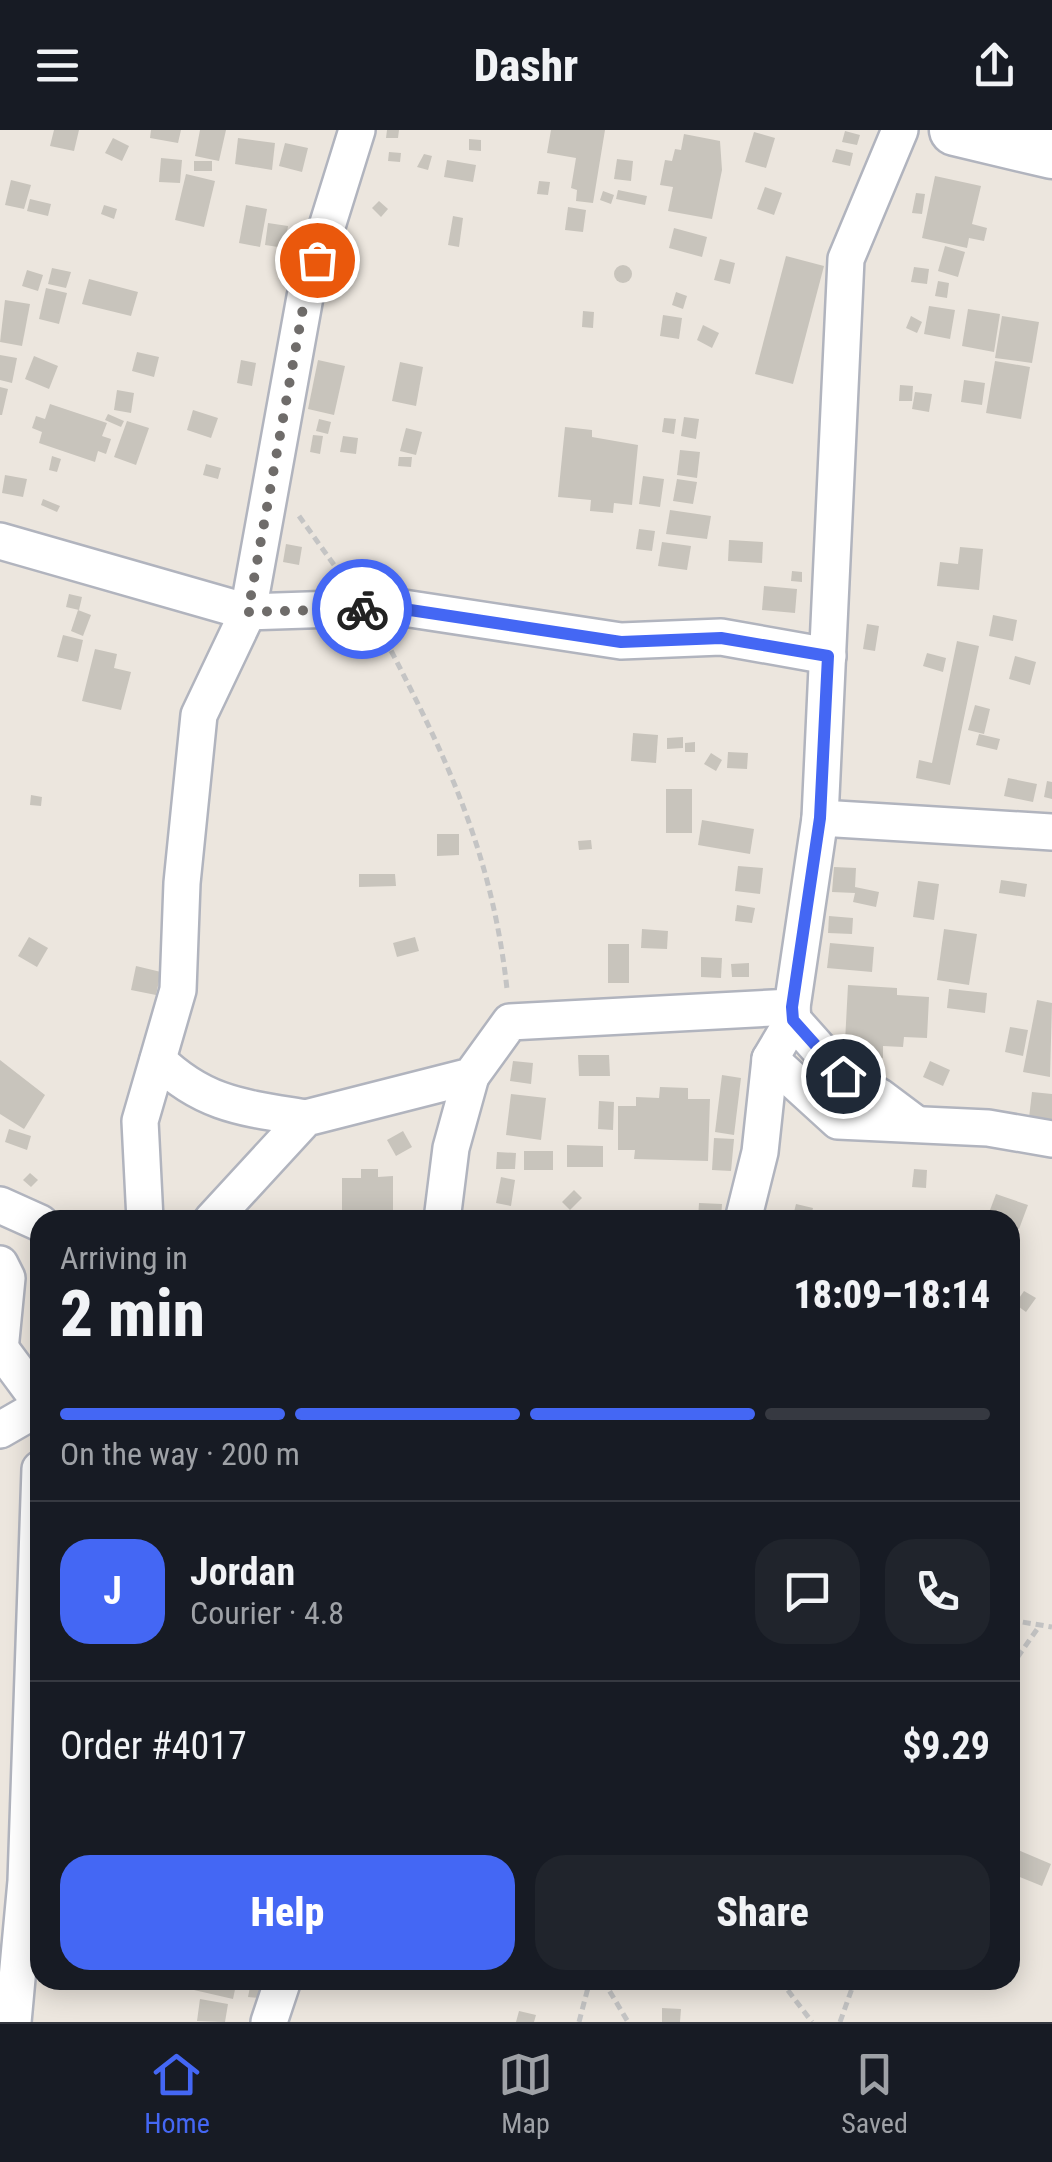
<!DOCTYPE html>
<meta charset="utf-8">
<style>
body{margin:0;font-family:"Roboto Condensed",sans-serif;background:#20242c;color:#f1f3f6;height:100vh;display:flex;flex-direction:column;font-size:38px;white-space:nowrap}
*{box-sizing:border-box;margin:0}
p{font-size:32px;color:#9ea1a6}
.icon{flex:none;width:55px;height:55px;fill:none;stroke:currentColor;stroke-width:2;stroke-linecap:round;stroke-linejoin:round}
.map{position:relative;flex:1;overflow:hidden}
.drawer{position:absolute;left:30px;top:1080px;width:990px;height:780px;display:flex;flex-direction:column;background:#171b24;border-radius:30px;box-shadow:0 5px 25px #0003}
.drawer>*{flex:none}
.pin{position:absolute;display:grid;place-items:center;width:85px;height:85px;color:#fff;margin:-42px;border:5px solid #fff;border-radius:50%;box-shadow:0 2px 10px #0007}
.courier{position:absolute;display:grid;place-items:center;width:100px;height:100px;margin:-50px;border:8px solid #4467f4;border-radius:50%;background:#fff;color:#222;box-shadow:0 2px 12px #0007}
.overview em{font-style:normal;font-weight:800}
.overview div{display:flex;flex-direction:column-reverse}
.overview{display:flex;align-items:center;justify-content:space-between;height:170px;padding:0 30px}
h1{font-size:65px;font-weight:800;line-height:75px}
.bar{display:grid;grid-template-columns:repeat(4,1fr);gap:15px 10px;align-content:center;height:120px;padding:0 30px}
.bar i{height:12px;border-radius:8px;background:#363941}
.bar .on{background:#4467f4}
.bar p{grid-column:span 4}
.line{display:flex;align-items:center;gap:25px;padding:0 30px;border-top:2px solid #363941}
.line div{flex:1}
.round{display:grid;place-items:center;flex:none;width:105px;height:105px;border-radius:30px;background:#20242c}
.primary-button{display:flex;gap:20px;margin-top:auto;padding:20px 30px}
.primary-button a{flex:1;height:115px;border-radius:30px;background:#4467f4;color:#fff;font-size:40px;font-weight:800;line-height:115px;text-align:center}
.primary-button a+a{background:#20242c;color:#f1f3f6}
header{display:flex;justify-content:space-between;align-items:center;height:130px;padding:0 30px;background:#171b24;font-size:45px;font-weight:800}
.tabs{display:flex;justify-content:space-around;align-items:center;height:140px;border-top:2px solid #363941;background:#171b24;font-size:28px;color:#9ea1a6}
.tabs a{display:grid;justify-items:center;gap:5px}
.tabs .on{color:#4467f4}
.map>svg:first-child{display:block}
.building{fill:#c8c4bc}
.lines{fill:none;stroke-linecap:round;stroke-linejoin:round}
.street-casing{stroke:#b1b4be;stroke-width:40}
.secondary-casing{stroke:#b1b4be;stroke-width:55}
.path{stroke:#c4c4c4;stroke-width:5;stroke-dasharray:8 5;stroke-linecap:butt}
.street{stroke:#fff;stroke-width:35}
.secondary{stroke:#fff;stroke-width:50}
.done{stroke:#6f6c6a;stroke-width:10;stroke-dasharray:0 18}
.route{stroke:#4467f4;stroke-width:12}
</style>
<header><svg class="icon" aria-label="menu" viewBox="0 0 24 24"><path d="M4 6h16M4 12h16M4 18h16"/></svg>Dashr<svg class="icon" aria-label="share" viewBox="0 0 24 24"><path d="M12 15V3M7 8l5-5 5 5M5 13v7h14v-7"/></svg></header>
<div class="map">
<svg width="1052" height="1892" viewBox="0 0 1052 1892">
<rect width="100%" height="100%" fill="#ece6de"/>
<g class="building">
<polygon points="54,0 79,0 74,21 50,16"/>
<polygon points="151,0 181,0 178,13 150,8"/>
<polygon points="200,0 226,0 219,31 195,26"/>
<polygon points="387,0 399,0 398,8 386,8"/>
<polygon points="551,0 605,0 593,73 576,71 577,60 571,58 576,28 547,23"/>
<polygon points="845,1 860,5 857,15 842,12"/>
<polygon points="754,2 775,8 766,38 745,32"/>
<polygon points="684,4 720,11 722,40 712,89 668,81 673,57 660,55 665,30 672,31 675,19 681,20"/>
<polygon points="113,8 129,16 122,31 105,23"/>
<polygon points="238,8 275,13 272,40 235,34"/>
<polygon points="469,9 481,10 481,21 469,20"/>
<polygon points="285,13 308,18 302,42 279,36"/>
<polygon points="836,19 853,23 850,36 832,32"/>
<polygon points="389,22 401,23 400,32 388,31"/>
<polygon points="424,24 432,26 428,40 417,37"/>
<polygon points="161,28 182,30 180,53 159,52"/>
<polygon points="617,29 633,31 631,51 614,49"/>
<polygon points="447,30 476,35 473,52 444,47"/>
<rect x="194" y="31" width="18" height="10"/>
<polygon points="186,44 215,51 204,97 175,90"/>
<polygon points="935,46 981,56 972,94 987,98 984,111 969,108 967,118 922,108"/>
<polygon points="11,50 31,55 24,79 5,75"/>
<polygon points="539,51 550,52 548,65 537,64"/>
<polygon points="765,57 782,63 774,85 757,79"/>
<polygon points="618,60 647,66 645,75 616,69"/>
<polygon points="603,61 614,65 611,74 600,70"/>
<polygon points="916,63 925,64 922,84 912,83"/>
<polygon points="30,69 51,74 48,86 27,81"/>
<polygon points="379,71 388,79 381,87 372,78"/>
<polygon points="104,75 117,79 114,89 101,84"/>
<polygon points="246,75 267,79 260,117 239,113"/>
<polygon points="568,77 586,80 583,102 565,100"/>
<polygon points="453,86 463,88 459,117 448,115"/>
<polygon points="268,93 288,96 285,118 265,115"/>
<polygon points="674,98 707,107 702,127 669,118"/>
<polygon points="945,116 965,122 958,147 938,141"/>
<polygon points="786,126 824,136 793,254 755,244"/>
<polygon points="720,129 735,133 730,154 714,150"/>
<circle cx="623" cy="144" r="9"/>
<polygon points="914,137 929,139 927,154 911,152"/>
<polygon points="52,138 71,142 66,158 48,154"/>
<polygon points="27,140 43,145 38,161 22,156"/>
<polygon points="89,149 138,162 131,186 82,174"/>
<polygon points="938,151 949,153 947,168 935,166"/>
<polygon points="46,158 67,163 59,194 39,189"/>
<polygon points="676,162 687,166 683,179 672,175"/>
<polygon points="5,170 30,174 22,216 0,212"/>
<polygon points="929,176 955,180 950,209 924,204"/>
<polygon points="968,179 1000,184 994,222 962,216"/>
<polygon points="583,181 594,182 593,198 582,197"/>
<polygon points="663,185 682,188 679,209 660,206"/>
<polygon points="911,186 922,192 917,203 906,198"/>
<polygon points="1002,186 1039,192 1032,233 995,228"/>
<polygon points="703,195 719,203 712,218 697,210"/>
<polygon points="137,222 159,227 154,247 132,241"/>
<polygon points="0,225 17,228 12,253 0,250"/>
<polygon points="34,226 58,236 49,259 25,249"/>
<polygon points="241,230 256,233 252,256 237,253"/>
<polygon points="318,230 345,236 334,285 308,279"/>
<polygon points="995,231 1030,237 1021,289 986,283"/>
<polygon points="400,232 423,237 416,276 392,271"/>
<polygon points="964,250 985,253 982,275 961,272"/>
<polygon points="900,255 913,256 912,271 899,271"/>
<polygon points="0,257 8,259 2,285 0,285"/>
<polygon points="117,260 134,263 131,283 114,280"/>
<polygon points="915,262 932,264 929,282 912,279"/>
<polygon points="50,274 107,293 102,306 111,309 106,324 98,321 95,332 39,313 42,302 32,298 36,286 45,289"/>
<polygon points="193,280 218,288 211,308 187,300"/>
<polygon points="108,284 124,291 121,297 105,290"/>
<polygon points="684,287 699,289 696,309 681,306"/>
<polygon points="664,288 676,289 674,304 662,302"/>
<polygon points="319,289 331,292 328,304 316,301"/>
<polygon points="127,291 149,298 136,335 114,327"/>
<polygon points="565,297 592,300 592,307 638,315 632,375 614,373 613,383 590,381 591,370 558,367"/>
<polygon points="406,298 422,302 416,325 400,321"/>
<polygon points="313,305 323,306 320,324 310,322"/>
<polygon points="343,306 358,308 356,324 340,322"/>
<polygon points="680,320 700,322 697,348 677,345"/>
<polygon points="52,326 61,329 57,342 49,340"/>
<polygon points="399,327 412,327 411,337 398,336"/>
<polygon points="206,334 221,338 218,349 203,345"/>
<polygon points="5,345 27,349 23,367 2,363"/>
<polygon points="643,346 664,349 660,377 639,374"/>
<polygon points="677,349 697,352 693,374 673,371"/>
<polygon points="43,369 60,376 57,382 41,375"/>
<polygon points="670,380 711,386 707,409 666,404"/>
<polygon points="639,399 655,401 652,421 636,419"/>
<polygon points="729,410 763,412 762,433 728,431"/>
<polygon points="662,412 691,416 687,440 658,436"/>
<polygon points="286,414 302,417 299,435 283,432"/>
<polygon points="960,417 983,419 979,460 937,456 940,432 958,434"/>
<polygon points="792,441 802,442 802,452 791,451"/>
<polygon points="764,456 797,459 795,483 762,480"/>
<polygon points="69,464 82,467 79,480 66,477"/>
<polygon points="78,480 91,485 83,506 71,501"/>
<polygon points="993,485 1017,490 1013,511 989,506"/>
<polygon points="867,494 879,496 875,521 863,519"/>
<polygon points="63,505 83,510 78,532 57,527"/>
<polygon points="957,511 979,516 950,655 916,648 919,630 932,633"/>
<polygon points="95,519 117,524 114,538 131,542 121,580 82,571"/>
<polygon points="927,523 946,528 943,542 923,536"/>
<polygon points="1015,526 1036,532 1030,555 1009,549"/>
<polygon points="975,575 990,579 984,604 968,600"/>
<polygon points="633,603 658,605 656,633 631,631"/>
<polygon points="979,604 1000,609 997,620 976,615"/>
<polygon points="683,607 683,618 667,619 667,608"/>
<polygon points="695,612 695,622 685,622 685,613"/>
<polygon points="728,622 748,623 747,639 727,638"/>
<polygon points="711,623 722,630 716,641 704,634"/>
<polygon points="1008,648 1037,654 1033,672 1004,666"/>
<polygon points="1047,651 1052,652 1052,669 1044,667"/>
<rect x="666" y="659" width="26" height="44"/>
<polygon points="31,665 42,667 41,676 30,675"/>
<polygon points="702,690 754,699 750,724 698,715"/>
<polygon points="437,704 459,704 459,725 437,726"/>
<polygon points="591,710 592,719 579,720 578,711"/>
<polygon points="738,736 763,738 760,764 735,761"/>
<polygon points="834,737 856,738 855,757 879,762 876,777 853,772 855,763 832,762"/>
<polygon points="359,744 395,744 396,756 359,757"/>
<polygon points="1001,750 1027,754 1025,767 999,763"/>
<polygon points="918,751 939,754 934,790 913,787"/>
<polygon points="737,775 755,778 752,793 735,791"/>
<polygon points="829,786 853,788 852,804 828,803"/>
<polygon points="642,799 668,801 667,819 641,818"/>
<polygon points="944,799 977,804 969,855 937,850"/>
<polygon points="29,807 48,818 37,837 18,826"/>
<polygon points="415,807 419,821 397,827 393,813"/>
<polygon points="830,813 874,817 872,842 827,838"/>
<rect x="608" y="814" width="21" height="39"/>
<polygon points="701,827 722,828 721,848 701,847"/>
<polygon points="749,833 749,847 732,847 731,834"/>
<polygon points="136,836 161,842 156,865 131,860"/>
<polygon points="848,855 897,858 897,865 929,867 927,908 904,907 903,917 883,916 883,928 860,926 861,913 845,912"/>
<polygon points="949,859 987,863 985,883 947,878"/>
<polygon points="1037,870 1052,873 1050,947 1023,942"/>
<polygon points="1010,897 1028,900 1023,926 1005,922"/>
<polygon points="578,925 609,925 610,946 579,946"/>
<polygon points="0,930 45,965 24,999 0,984"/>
<polygon points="513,931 533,933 531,954 510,951"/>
<polygon points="930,931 950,940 943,956 923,947"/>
<polygon points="722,945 741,948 734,1005 715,1002"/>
<polygon points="660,957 688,958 688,969 710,969 708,1031 634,1029 635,1020 618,1020 618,976 636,976 636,967 659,968"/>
<polygon points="1032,962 1052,964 1052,991 1029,988"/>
<polygon points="511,964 546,968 541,1010 506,1005"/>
<polygon points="599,971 614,972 613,1000 598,999"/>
<polygon points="9,999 31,1006 27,1020 5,1012"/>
<polygon points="403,1001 412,1017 396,1026 387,1010"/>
<polygon points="714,1008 734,1009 731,1041 712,1040"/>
<polygon points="567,1015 603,1016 603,1037 567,1037"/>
<rect x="524" y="1021" width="29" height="19"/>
<polygon points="497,1022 516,1023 515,1039 496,1039"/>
<polygon points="361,1039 378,1039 378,1047 393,1046 393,1086 342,1087 342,1048 361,1048"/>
<polygon points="914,1039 927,1040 926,1058 912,1057"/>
<polygon points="30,1043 38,1050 31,1057 23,1050"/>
<polygon points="501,1047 515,1050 511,1076 496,1073"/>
<polygon points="574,1060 582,1068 570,1080 562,1072"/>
<polygon points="996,1064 1028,1075 1019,1099 1010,1096 1010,1090 987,1088"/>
<polygon points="699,1073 722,1074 721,1090 698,1090"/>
<polygon points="796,1074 813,1078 810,1090 792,1090"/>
<polygon points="952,1081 974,1090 932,1090 934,1084 949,1089"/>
<polygon points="1024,1161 1036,1168 1026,1182 1015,1174"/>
<polygon points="1018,1720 1051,1734 1042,1756 1010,1743"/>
<polygon points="197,1850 237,1850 233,1869 194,1860"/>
<polygon points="251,1852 261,1853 259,1868 248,1867"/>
<polygon points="200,1869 228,1874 225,1892 197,1891"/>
<polygon points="662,1878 681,1879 680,1892 662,1892"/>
<polygon points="519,1881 536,1885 534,1892 516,1892"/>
</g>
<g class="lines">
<g class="street-casing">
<g id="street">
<polyline points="0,411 248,482 397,477 621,511 721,507 828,526"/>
<polyline points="820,688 1052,702"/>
<polyline points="793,890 843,946 880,967 916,994"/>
<polyline points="770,929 838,991 988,998 1052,1009"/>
<path d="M158,930c46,45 87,48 148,58"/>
<polyline points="0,1075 40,1093"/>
<polyline points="145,1090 140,991 178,860 182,753 199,585 248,482 305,167 357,0"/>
<polyline points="212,1090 306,988 471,946 510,892 792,877 820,688 846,129 900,0"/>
<polyline points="442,1090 451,1018 471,946"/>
<polyline points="743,1090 760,1022 770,929 793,890 792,877"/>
<polyline points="0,1134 7,1148 0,1220"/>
<polyline points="0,1218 40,1272"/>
<polyline points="0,1300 40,1277"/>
<polyline points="13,1892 26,1751 40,1339"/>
<polyline points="269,1892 283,1850"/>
</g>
</g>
<g class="secondary-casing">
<polyline id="secondary" points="955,0 1052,23"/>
</g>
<g class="path">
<polyline points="299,386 342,446"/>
<path d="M385,509c62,119 107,214 122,350"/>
<polyline points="1010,1490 1052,1497"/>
<polyline points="1010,1538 1040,1495"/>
<polyline points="603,1850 628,1892"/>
<polyline points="780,1850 812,1892"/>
<polyline points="579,1892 590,1850"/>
<polyline points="840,1892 855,1850"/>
</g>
<use href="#street" class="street"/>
<use href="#secondary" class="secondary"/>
</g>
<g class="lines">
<polyline class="done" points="317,130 305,167 248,482 362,479"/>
<polyline class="route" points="362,479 397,478 621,512 721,508 828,526 820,688 792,877 793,890 843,946"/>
</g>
</svg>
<div class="pin" style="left:317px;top:130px;background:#ea580c"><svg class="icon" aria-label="bag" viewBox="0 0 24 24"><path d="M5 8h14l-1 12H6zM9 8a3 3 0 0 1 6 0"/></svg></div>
<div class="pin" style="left:843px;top:946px;background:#1f2937"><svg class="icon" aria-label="home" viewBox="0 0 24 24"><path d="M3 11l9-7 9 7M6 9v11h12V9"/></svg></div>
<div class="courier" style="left:362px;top:479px"><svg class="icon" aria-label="bike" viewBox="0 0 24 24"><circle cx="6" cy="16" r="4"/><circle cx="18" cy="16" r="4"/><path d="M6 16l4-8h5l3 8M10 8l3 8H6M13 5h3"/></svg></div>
<section class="drawer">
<div class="overview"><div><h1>2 min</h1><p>Arriving in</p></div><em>18:09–18:14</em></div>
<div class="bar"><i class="on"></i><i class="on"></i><i class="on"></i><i></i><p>On the way · 200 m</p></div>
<div class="line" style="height:180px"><b class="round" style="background:#4467f4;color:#fff">J</b><div><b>Jordan</b><p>Courier · 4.8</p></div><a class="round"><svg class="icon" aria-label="chat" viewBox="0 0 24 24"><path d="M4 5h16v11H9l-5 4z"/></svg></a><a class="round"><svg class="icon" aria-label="phone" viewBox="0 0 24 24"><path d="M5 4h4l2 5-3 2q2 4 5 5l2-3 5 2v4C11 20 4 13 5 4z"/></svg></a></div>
<div class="line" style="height:130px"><div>Order #4017</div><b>$9.29</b></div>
<div class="primary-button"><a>Help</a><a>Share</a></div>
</section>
</div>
<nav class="tabs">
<a class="on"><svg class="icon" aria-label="home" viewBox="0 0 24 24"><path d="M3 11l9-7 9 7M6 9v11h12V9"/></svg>Home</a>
<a><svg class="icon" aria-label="map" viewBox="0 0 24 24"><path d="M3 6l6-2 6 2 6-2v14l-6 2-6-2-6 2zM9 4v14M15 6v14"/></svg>Map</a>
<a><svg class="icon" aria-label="saved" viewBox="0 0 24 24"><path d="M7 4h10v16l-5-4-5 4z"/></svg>Saved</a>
</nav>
